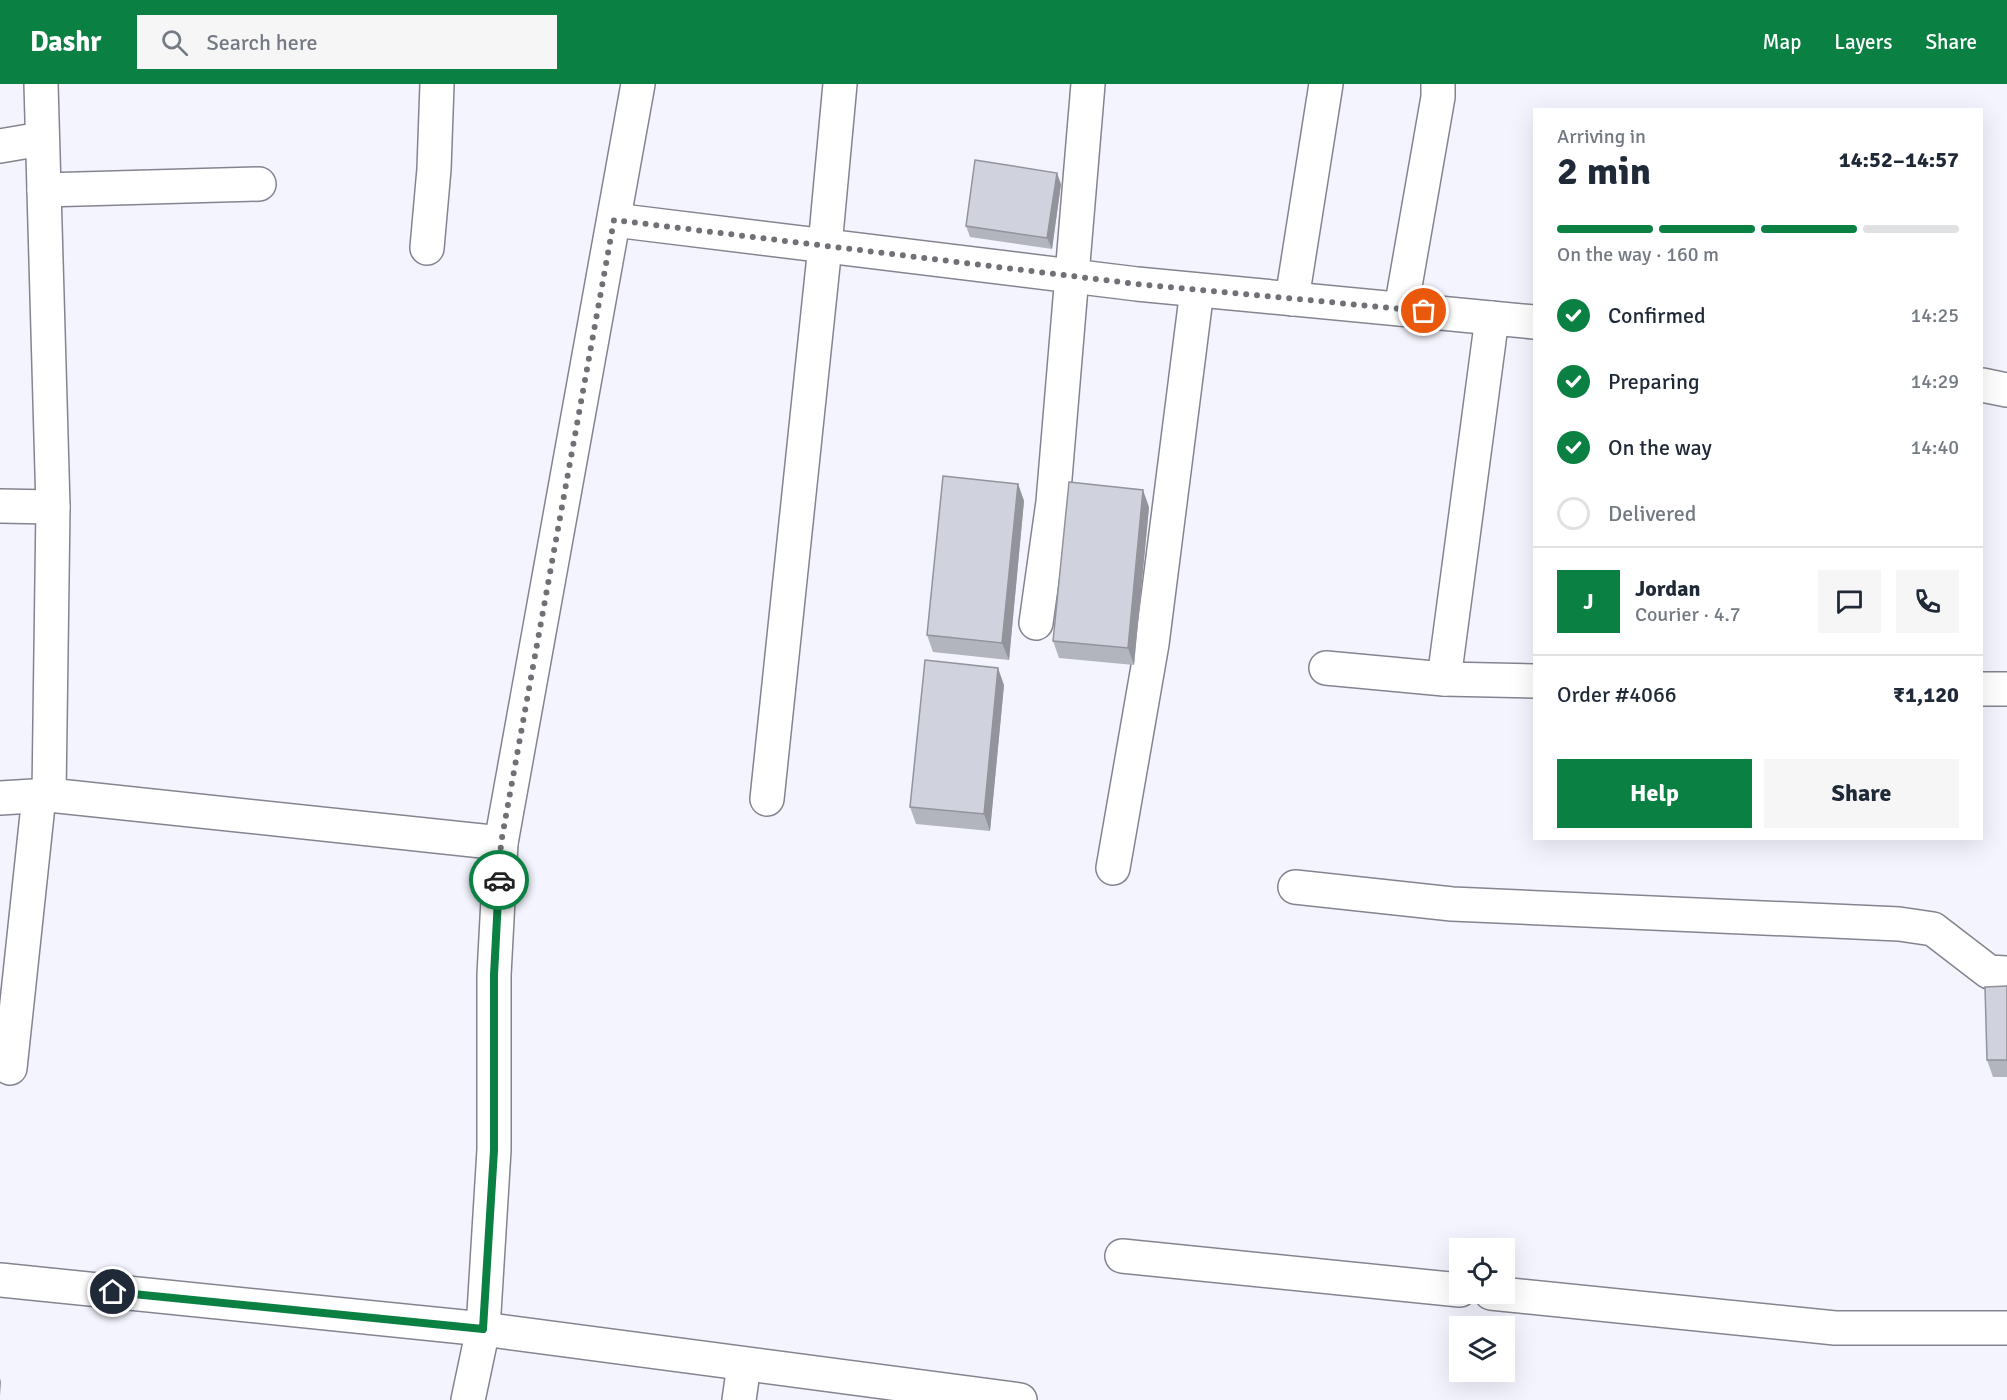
<!DOCTYPE html>
<meta charset="utf-8">
<style>
body{margin:0;font-family:Signika,sans-serif;background:#f6f6f7;color:#1f2937;height:100vh;display:flex;flex-direction:column;font-size:22px;white-space:nowrap}
*{box-sizing:border-box;margin:0}
p{font-size:20px;color:#747a83}
.icon{flex:none;width:33px;height:33px;fill:none;stroke:currentColor;stroke-width:2;stroke-linecap:round;stroke-linejoin:round}
.map{position:relative;flex:1;overflow:hidden}
.side{position:absolute;left:1533px;top:24px;width:450px;height:732px;display:flex;flex-direction:column;background:#fff;border-radius:0px;box-shadow:0 6px 24px #0002}
.side>*{flex:none}
.buttons{position:absolute;left:1449px;top:1154px;display:grid;gap:12px}
.buttons a{display:grid;place-items:center;width:66px;height:66px;border-radius:0px;background:#fff;box-shadow:0 6px 24px #0002;font-size:30px}
.pin{position:absolute;display:grid;place-items:center;width:51px;height:51px;color:#fff;margin:-26px;border:3px solid #fff;border-radius:50%;box-shadow:0 2px 6px #0007}
.courier{position:absolute;display:grid;place-items:center;width:60px;height:60px;margin:-30px;border:4px solid #0b8043;border-radius:50%;background:#fff;color:#222;box-shadow:0 2px 8px #0007}
.summary em{font-style:normal;font-weight:800}
.summary div{display:flex;flex-direction:column-reverse}
.summary{display:flex;align-items:center;justify-content:space-between;height:102px;padding:0 24px}
h1{font-size:39px;font-weight:800;line-height:45px}
.bar{display:grid;grid-template-columns:repeat(4,1fr);gap:9px 6px;align-content:center;height:72px;padding:0 24px}
.bar i{height:8px;border-radius:4px;background:#e0e1e3}
.bar .on{background:#0b8043}
.bar p{grid-column:span 4}
.line{display:flex;align-items:center;gap:15px;padding:0 24px;border-top:2px solid #e0e1e3}
.line div{flex:1}
.round{display:grid;place-items:center;flex:none;width:63px;height:63px;border-radius:0px;background:#f6f6f7}
ol{padding:0 24px;list-style:none}
li{display:flex;align-items:center;gap:18px;height:66px}
li p{margin-inline-start:auto}
li .icon{padding:6px;border-radius:50%;background:#0b8043;color:#fff;stroke-width:4}
li:last-child{color:#747a83}
li i{width:33px;height:33px;border:3px solid #e0e1e3;border-radius:50%}
.button{display:flex;gap:12px;margin-top:auto;padding:12px 24px}
.button a{flex:1;height:69px;border-radius:0px;background:#0b8043;color:#fff;font-size:24px;font-weight:800;line-height:69px;text-align:center}
.button a+a{background:#f6f6f7;color:#1f2937}
header{display:flex;align-items:center;gap:36px;box-sizing:border-box;height:84px;padding:0 30px;background:#0b8043;color:#fff}
header strong{font-size:28px}
nav{display:flex;gap:33px;margin-inline-start:auto;font-size:21px}
.search{width:420px;height:54px;background:#f6f6f7;display:flex;align-items:center;gap:15px;box-sizing:border-box;padding:0 21px;border-radius:0px;color:#747a83;font-size:22px}
.map>svg:first-child{display:block}
.lines{fill:none;stroke-linecap:round;stroke-linejoin:round}
.minor-casing{stroke:#83848f;stroke-width:36}
.minor{stroke:#fff;stroke-width:33}
.wall{fill:#b3b5be}
.shaded-wall{fill:#92939b}
.building{fill:#d0d2dd;stroke:#92939b;stroke-width:1.5}
.done{stroke:#707177;stroke-width:6;stroke-dasharray:0 10.8}
.route{stroke:#0b8043;stroke-width:8}
</style>
<header>
<strong>Dashr</strong>
<div class="search"><svg class="icon" aria-label="search" viewBox="0 0 24 24"><circle cx="10" cy="10" r="6"/><path d="M15 15l6 6"/></svg>Search here</div>
<nav><a>Map</a><a>Layers</a><a>Share</a></nav>
</header>
<div class="map">
<svg width="2007" height="1316" viewBox="0 0 2007 1316">
<rect width="100%" height="100%" fill="#f3f4fd"/>
<g class="lines">
<g class="minor-casing">
<g id="minor">
<polyline points="41,0 53,423 49,711 501,759"/>
<polyline points="0,62 41,55"/>
<polyline points="44,106 259,100"/>
<polyline points="614,136 1137,200 1534,238"/>
<polyline points="427,164 434,85 437,0"/>
<polyline points="1292,215 1326,0"/>
<polyline points="1401,225 1438,13 1438,0"/>
<polyline points="1982,301 2007,306"/>
<polyline points="0,422 53,423"/>
<polyline points="1036,539 1053,418 1088,0"/>
<polyline points="1326,584 1444,595 1534,597"/>
<polyline points="1444,595 1492,234"/>
<polyline points="1982,605 2007,605"/>
<polyline points="0,714 49,711"/>
<polyline points="767,715 825,162 840,0"/>
<polyline points="1113,784 1152,560 1197,206"/>
<polyline points="1295,803 1452,820 1899,840 1933,845 1989,888 2007,889"/>
<polyline points="10,984 39,712"/>
<polyline points="1122,1172 1460,1206"/>
<polyline points="0,1196 483,1245 1020,1316"/>
<polyline points="1491,1209 1835,1244 2007,1244"/>
<polyline points="468,1316 483,1245 494,1066 494,891 501,759 638,0"/>
<polyline points="739,1316 744,1281"/>
</g>
</g>
<use href="#minor" class="minor"/>
</g>
<g class="wall">
<polygon points="1061,100 1052,165 970,153 966,142"/>
<polygon points="1018,400 1024,417 1009,576 933,568 927,551"/>
<polygon points="1149,423 1134,581 1059,574 1053,557"/>
<polygon points="1004,601 990,747 916,740 910,723"/>
<polygon points="2007,902 2007,993 1993,993 1987,976"/>
</g>
<g class="shaded-wall">
<polygon points="1057,89 1061,100 1052,165 1047,154"/>
<polygon points="1018,400 1024,417 1009,576 1002,559"/>
<polygon points="1143,406 1149,423 1134,581 1128,564"/>
<polygon points="998,584 1004,601 990,747 984,730"/>
<polygon points="0,1294 1,1298 0,1312"/>
</g>
<g class="building">
<polygon points="975,76 1057,89 1047,154 966,142"/>
<polygon points="943,392 1018,400 1002,559 927,551"/>
<polygon points="1069,398 1143,406 1128,564 1053,557"/>
<polygon points="925,576 998,584 984,730 910,723"/>
<polygon points="2007,902 2007,976 1987,976 1985,903"/>
</g>
<g class="lines">
<polyline class="done" points="499,796 501,759 614,136 1137,200 1424,227"/>
<polyline class="route" points="113,1208 483,1245 494,1066 494,891 499,796"/>
</g>
</svg>
<div class="buttons">
<a><svg class="icon" aria-label="locate" viewBox="0 0 24 24"><circle cx="12" cy="12" r="6"/><path d="M12 2v4M12 18v4M2 12h4M18 12h4"/></svg></a>
<a><svg class="icon" aria-label="layers" viewBox="0 0 24 24"><path d="M12 4l9 5-9 5-9-5zM3 14l9 5 9-5"/></svg></a>
</div>
<div class="pin" style="left:1424px;top:227px;background:#ea580c"><svg class="icon" aria-label="bag" viewBox="0 0 24 24"><path d="M5 8h14l-1 12H6zM9 8a3 3 0 0 1 6 0"/></svg></div>
<div class="pin" style="left:113px;top:1208px;background:#1f2937"><svg class="icon" aria-label="home" viewBox="0 0 24 24"><path d="M3 11l9-7 9 7M6 9v11h12V9"/></svg></div>
<div class="courier" style="left:499px;top:796px"><svg class="icon" aria-label="car" viewBox="0 0 24 24"><path d="M5 17H2v-5l4-1 3-4h7l3 4 3 1v5h-3M9 17h6M6 11h13"/><circle cx="7" cy="17" r="2"/><circle cx="17" cy="17" r="2"/></svg></div>
<section class="side">
<div class="summary"><div><h1>2 min</h1><p>Arriving in</p></div><em>14:52–14:57</em></div>
<div class="bar"><i class="on"></i><i class="on"></i><i class="on"></i><i></i><p>On the way · 160 m</p></div>
<ol>
<li><svg class="icon" aria-label="check" viewBox="0 0 24 24"><path d="M5 12l5 5 9-10"/></svg>Confirmed<p>14:25</p></li>
<li><svg class="icon" aria-label="check" viewBox="0 0 24 24"><path d="M5 12l5 5 9-10"/></svg>Preparing<p>14:29</p></li>
<li><svg class="icon" aria-label="check" viewBox="0 0 24 24"><path d="M5 12l5 5 9-10"/></svg>On the way<p>14:40</p></li>
<li><i></i>Delivered</li>
</ol>
<div class="line" style="height:108px"><b class="round" style="background:#0b8043;color:#fff">J</b><div><b>Jordan</b><p>Courier · 4.7</p></div><a class="round"><svg class="icon" aria-label="chat" viewBox="0 0 24 24"><path d="M4 5h16v11H9l-5 4z"/></svg></a><a class="round"><svg class="icon" aria-label="phone" viewBox="0 0 24 24"><path d="M5 4h4l2 5-3 2q2 4 5 5l2-3 5 2v4C11 20 4 13 5 4z"/></svg></a></div>
<div class="line" style="height:78px"><div>Order #4066</div><b>₹1,120</b></div>
<div class="button"><a>Help</a><a>Share</a></div>
</section>
</div>
